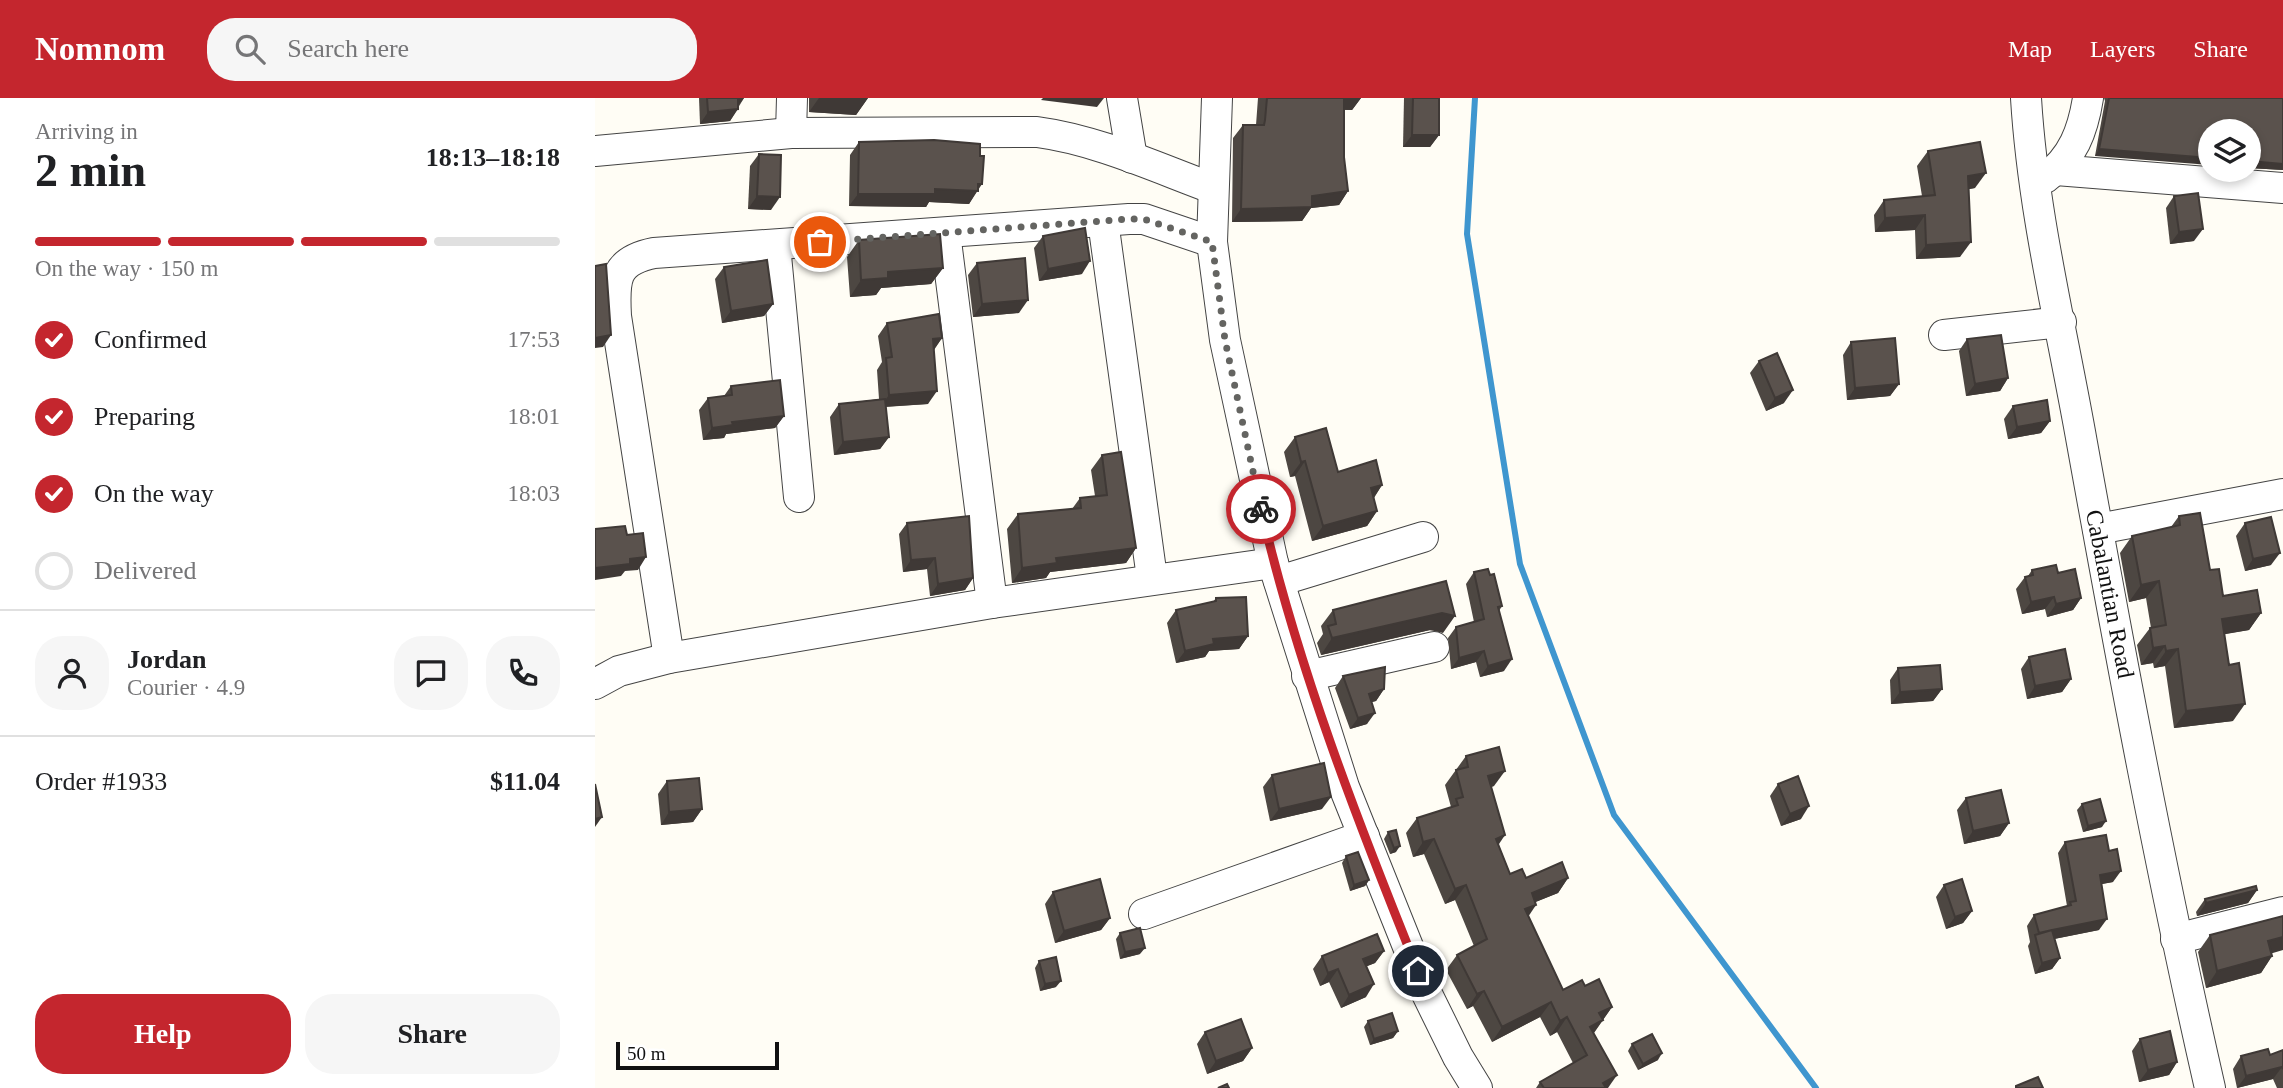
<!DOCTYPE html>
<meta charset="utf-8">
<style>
body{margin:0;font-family:"Times New Roman",serif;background:#f6f6f6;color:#202124;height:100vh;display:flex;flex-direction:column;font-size:26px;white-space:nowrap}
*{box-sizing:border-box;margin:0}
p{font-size:23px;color:#757577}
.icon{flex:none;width:38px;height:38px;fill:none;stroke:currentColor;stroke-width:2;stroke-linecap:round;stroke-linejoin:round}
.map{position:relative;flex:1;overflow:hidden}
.drawer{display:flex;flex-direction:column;background:#fff;width:595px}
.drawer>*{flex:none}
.tools{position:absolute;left:1603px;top:21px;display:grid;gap:14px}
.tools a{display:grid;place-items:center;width:63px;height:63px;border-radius:50%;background:#fff;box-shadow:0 4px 10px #0003;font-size:35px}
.scale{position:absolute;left:21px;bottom:18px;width:163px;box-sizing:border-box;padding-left:7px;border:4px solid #111;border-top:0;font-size:19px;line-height:24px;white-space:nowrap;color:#111;-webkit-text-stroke:5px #fff;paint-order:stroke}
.pin{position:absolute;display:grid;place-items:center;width:60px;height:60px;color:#fff;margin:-30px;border:4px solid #fff;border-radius:50%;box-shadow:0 2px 7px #0007}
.courier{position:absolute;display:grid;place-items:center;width:70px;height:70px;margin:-35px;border:5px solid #c4262e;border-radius:50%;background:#fff;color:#222;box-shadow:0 2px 9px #0007}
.overview em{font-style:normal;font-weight:700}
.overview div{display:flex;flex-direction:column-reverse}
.overview{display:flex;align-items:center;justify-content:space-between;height:119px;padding:0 35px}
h1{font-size:46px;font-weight:700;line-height:52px}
.bar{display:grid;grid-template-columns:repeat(4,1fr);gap:10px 7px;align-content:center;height:84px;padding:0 35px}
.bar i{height:9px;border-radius:5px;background:#e0e0e0}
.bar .active{background:#c4262e}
.bar p{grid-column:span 4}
.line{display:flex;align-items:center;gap:18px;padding:0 35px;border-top:2px solid #e0e0e0}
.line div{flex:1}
.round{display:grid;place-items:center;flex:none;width:74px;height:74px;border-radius:28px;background:#f6f6f6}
ol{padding:0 35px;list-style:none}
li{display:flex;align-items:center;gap:21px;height:77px}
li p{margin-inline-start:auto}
li .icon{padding:7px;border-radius:50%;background:#c4262e;color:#fff;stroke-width:4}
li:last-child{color:#757577}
li i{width:38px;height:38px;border:4px solid #e0e0e0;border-radius:50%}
.primary-button{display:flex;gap:14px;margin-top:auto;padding:14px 35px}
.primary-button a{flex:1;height:80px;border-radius:28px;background:#c4262e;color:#fff;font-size:28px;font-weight:700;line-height:80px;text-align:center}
.primary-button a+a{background:#f6f6f6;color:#202124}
header{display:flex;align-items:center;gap:42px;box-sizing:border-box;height:98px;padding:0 35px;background:#c4262e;color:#fff}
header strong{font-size:33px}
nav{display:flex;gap:38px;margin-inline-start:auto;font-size:24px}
.search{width:490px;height:63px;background:#f6f6f6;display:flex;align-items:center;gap:18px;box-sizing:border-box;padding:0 24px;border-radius:28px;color:#757577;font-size:26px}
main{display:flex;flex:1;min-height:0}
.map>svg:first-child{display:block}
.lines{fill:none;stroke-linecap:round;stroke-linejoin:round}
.stream{stroke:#3f96cf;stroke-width:6}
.minor-casing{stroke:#444;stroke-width:32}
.minor{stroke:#fff;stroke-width:30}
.wall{fill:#4d4742}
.shaded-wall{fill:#3f3936}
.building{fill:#5a524d;stroke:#3f3936;stroke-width:2}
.done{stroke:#646461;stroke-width:7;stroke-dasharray:0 12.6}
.route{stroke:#c4262e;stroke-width:9}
.labels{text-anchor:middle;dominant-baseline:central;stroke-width:7;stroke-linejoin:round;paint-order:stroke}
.street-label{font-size:24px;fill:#111;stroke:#fff}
</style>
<header>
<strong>Nomnom</strong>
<div class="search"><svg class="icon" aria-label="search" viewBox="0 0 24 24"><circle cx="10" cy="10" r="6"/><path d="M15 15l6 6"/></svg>Search here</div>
<nav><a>Map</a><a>Layers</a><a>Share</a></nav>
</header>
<main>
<section class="drawer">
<div class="overview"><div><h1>2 min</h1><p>Arriving in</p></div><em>18:13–18:18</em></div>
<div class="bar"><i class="active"></i><i class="active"></i><i class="active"></i><i></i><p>On the way · 150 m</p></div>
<ol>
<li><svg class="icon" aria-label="check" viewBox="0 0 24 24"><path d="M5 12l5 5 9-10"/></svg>Confirmed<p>17:53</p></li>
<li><svg class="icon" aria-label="check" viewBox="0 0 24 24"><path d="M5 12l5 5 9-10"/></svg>Preparing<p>18:01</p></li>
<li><svg class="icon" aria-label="check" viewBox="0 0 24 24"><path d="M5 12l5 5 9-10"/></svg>On the way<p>18:03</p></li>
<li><i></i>Delivered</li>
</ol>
<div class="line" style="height:126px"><a class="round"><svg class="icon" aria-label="person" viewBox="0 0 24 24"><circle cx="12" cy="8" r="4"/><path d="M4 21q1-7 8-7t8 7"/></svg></a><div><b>Jordan</b><p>Courier · 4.9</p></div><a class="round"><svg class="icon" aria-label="chat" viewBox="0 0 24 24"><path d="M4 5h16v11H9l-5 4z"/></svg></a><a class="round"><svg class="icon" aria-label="phone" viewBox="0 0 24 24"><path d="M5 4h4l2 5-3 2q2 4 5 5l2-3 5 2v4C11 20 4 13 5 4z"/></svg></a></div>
<div class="line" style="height:91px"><div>Order #1933</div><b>$11.04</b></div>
<div class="primary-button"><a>Help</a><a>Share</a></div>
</section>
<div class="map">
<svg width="1688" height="990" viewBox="0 0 1688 990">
<rect width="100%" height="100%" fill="#fffdf5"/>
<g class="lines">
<polyline class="stream" points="880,0 872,136 925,466 1019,717 1221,990"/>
<g class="minor-casing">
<g id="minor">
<polyline points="527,0 537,60"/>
<polyline points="622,0 617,144 630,242 678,465 749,689 832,896 863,959 882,990"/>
<path d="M1431,0c7,116 36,231 56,345 39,216 79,431 128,645"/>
<polyline points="196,35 197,0"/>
<path d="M0,53l196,-18 246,-1c60,8 118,35 175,56"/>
<polyline points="1461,72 1688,90"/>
<path d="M1450,80c28,-20 38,-48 43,-80"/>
<polyline points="508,123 557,480"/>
<polyline points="350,135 397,505"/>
<polyline points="180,147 204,399"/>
<polyline points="1349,237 1466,224"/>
<polyline points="1503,431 1688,396"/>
<polyline points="684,483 828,439"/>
<path d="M74,560l-53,-342c-2,-36 -2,-55 38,-63l475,-34h15l68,23"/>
<polyline points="712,578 839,549"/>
<polyline points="0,586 24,573 74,560 397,505 678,465"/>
<polyline points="549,816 769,738"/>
<polyline points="1581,841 1688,814"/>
</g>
</g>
<use href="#minor" class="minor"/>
</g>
<g class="wall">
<polygon points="104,0 149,0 135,23 105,26"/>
<polygon points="214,0 276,0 273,0 261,17 214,14"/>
<polygon points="663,0 766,0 757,12 749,12 749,59 753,93 744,107 716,110 707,123 637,124 638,40 648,27 661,27"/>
<polygon points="809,0 844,0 844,37 835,49 808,49"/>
<polygon points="1509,0 1688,0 1688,72 1654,70 1654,33 1500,58 1510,3"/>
<polygon points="264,44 383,91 374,106 334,104 331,109 254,108 255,57"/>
<polygon points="1333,53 1380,90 1374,91 1365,159 1321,161 1320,132 1280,134 1279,117 1289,102 1327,98 1322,68"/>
<polygon points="164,56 176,112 153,111 155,68"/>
<polygon points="1579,98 1599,143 1575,146 1571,110"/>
<polygon points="448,138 487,176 444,183 439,150"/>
<polygon points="264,142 348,170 336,186 286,190 281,197 255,199 252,159"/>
<polygon points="382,165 424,215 378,219 373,177"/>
<polygon points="129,169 178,206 169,218 127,225 120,181"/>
<polygon points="292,225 347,240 339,251 333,306 290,309 294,339 285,351 239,357 235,319 244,306 284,301 282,272 287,264 283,238"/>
<polygon points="1372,241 1413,280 1405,293 1371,298 1364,253"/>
<polygon points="1256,244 1304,286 1295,298 1252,302 1248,257"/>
<polygon points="1164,263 1189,305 1171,313 1155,275"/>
<polygon points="136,288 189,318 180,330 131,336 129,340 108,342 104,312 113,300 129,298"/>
<polygon points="1418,308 1455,323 1446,335 1413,341 1409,321"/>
<polygon points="700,339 743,374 787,387 779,400 782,413 772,428 717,443 700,378 695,379 689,354"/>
<polygon points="507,357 541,450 531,465 455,474 451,480 417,485 412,431 423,416 477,411 485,400 500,398 496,372"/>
<polygon points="1584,418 1628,498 1666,515 1654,532 1629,536 1638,623 1579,630 1570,568 1559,570 1558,565 1546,567 1542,547 1555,530 1556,530 1551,500 1534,504 1525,455 1537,438 1576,429"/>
<polygon points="312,425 378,480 370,492 335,498 332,471 308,474 304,436"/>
<polygon points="1650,425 1676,467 1650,473 1641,438"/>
<polygon points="1437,472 1463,475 1486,500 1478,512 1452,519 1450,511 1427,516 1421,491 1430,479 1433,478"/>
<polygon points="879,474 895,477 907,508 904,513 909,573 885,579 881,564 856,571 853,540 861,529 879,524 871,486"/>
<polygon points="621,500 653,538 644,551 614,553 610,559 581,565 572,525 581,512 618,504"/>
<polygon points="738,512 848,535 835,532 726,557 722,545 728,536 726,528"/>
<polygon points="1434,559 1476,581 1467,594 1432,601 1426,571"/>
<polygon points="1303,570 1347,591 1338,603 1296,606 1295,582"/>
<polygon points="748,578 789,591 781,603 776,604 772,626 755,631 740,590"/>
<polygon points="871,658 899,688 896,689 903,747 915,776 931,780 973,780 963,795 940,804 933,818 968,892 990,888 1017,909 999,935 1013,990 941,990 945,984 978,965 962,934 955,938 945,919 897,944 878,908 872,911 851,872 862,857 879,848 860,802 850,806 829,756 818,759 811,735 822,720 855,710 856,709 850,687"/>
<polygon points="677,677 727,711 675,723 668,689"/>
<polygon points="72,683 107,711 98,724 66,727 63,696"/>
<polygon points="1183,686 1206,721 1186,728 1175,698"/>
<polygon points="1371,700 1414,725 1405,738 1369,746 1362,712"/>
<polygon points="1487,706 1507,729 1488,734 1482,712"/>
<polygon points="793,734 801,754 795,756 789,741"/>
<polygon points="1470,744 1518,784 1506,786 1504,832 1459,841 1465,860 1457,871 1440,876 1433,848 1435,844 1432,828 1439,817 1472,808 1463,755"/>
<polygon points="751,758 774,782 770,788 755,793 747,765"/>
<polygon points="1349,787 1377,813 1368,825 1351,831 1341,799"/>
<polygon points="1662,792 1653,805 1602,818 1601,814 1610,801"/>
<polygon points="458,794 515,820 506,832 460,845 450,806"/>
<polygon points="525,835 545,856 525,861 521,841"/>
<polygon points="1615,837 1677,856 1677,858 1666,875 1611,890 1603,854"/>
<polygon points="789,853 780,865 772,868 771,899 746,910 734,884 725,888 718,871 727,858"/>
<polygon points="444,863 461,889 445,893 440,870"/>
<polygon points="773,923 803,933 798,940 775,947 769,929"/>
<polygon points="610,934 657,950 648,963 612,976 602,946"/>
<polygon points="1545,941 1582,964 1574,977 1544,984 1537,953"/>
<polygon points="1037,946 1063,962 1043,972 1033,953"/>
<polygon points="1688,952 1688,990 1682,990 1678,981 1642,990 1638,971 1646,958 1675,957"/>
</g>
<g class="shaded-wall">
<polygon points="141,0 149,0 142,9"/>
<polygon points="224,0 276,0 273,0 261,17 214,14"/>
<polygon points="448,0 509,0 502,9 446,2"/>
<polygon points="748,0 766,0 757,12 740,11"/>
<polygon points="143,11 135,23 105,26 113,14"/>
<polygon points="817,37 844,37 835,49 808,49"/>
<polygon points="1504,51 1615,60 1615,67 1500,58"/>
<polygon points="1654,63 1688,66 1688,72 1654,70"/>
<polygon points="1391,75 1380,90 1363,93 1373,78"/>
<polygon points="387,86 374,106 334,104 331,109 254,108 263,96"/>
<polygon points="753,93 744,107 716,110 707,123 637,124 646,111 717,98"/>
<polygon points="162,98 185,99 176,112 153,111"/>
<polygon points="1330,117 1320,132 1280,134 1290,120"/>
<polygon points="1608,131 1599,143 1575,146 1584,134"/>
<polygon points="1376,144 1365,159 1321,161 1331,147"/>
<polygon points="495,163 487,176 444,183 453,171"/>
<polygon points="348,170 336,186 286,190 281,197 255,199 266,182 293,174"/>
<polygon points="433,202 424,215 378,219 387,206"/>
<polygon points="178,206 169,218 127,225 136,213"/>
<polygon points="16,237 8,249 0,250 0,240"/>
<polygon points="347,240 339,252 338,241"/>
<polygon points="1413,280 1405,293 1371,298 1380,286"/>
<polygon points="1304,286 1295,298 1252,302 1260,290"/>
<polygon points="1198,292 1189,305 1171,313 1180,300"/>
<polygon points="342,293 333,306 285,309 294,297"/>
<polygon points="189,318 180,330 131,336 129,340 108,342 117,330 137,324"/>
<polygon points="1455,323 1446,335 1413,341 1422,329"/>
<polygon points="294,339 285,351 239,357 248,344"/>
<polygon points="710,363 700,378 695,379 706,364"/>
<polygon points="787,387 777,402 776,390"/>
<polygon points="782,413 772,428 717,443 728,428"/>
<polygon points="541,450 531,465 455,474 451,480 417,485 427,470 461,460"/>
<polygon points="1685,455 1676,467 1650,473 1658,461"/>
<polygon points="51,459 43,472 30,473 26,478 0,482 0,470 35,461"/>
<polygon points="340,460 332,471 308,474 316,462"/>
<polygon points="378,480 370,492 335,498 343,486"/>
<polygon points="1564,483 1551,500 1534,504 1546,487"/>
<polygon points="1459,499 1450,511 1427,516 1436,504"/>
<polygon points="1486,500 1478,512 1452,519 1461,506"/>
<polygon points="847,515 860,518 848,535 835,532 726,557 737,540"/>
<polygon points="1666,515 1654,532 1614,539 1627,521"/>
<polygon points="653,538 644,551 614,553 610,559 581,565 590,553 618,541"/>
<polygon points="1570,548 1558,565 1546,567 1558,550"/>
<polygon points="1583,551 1570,568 1559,570 1571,553"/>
<polygon points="889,553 881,564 856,571 864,560"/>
<polygon points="917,561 909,573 885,579 893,568"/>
<polygon points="1476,581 1467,594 1432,601 1440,588"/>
<polygon points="789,591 781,603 766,607 774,596"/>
<polygon points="1347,591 1338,603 1296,606 1305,594"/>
<polygon points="1650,606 1638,623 1579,630 1591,613"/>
<polygon points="780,615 772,626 755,631 763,620"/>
<polygon points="910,673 899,688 882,693 893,678"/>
<polygon points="736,699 727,711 675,723 684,711"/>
<polygon points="1214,708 1206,721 1186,728 1195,716"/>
<polygon points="107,711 98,724 66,727 74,714"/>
<polygon points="7,719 0,729 0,721"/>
<polygon points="1511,723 1507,729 1488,734 1493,728"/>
<polygon points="1414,725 1405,738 1369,746 1378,733"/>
<polygon points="910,737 900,752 901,741"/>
<polygon points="839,741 829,756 818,759 828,744"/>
<polygon points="805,748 801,754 795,756 799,750"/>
<polygon points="1526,773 1518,784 1497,788 1505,777"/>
<polygon points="973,780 963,795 926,810 937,795"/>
<polygon points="774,782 770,788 755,793 759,787"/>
<polygon points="871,787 860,802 850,806 860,791"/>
<polygon points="1662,792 1653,805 1602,818 1611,805"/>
<polygon points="941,807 931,822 930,811"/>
<polygon points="1377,813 1368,825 1351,831 1360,819"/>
<polygon points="515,820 506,832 460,845 469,833"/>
<polygon points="1512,821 1504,832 1449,843 1457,832"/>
<polygon points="1688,839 1688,852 1661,860 1673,843"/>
<polygon points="550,850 545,856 525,861 530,854"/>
<polygon points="789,853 780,865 760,873 768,861"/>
<polygon points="1677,858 1666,875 1611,890 1622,873"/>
<polygon points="1465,860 1457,871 1440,876 1447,865"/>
<polygon points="743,871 734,884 725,888 733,875"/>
<polygon points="466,883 461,889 445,893 450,886"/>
<polygon points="779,886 771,899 746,910 754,897"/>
<polygon points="889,893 878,908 872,911 882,896"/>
<polygon points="956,904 945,919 897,944 907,929"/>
<polygon points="1017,909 997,937 985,944 1004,915"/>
<polygon points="972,919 962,934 955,938 965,923"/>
<polygon points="803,933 798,940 775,947 779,941"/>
<polygon points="657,950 648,963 612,976 621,963"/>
<polygon points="1067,955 1063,962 1043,972 1048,966"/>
<polygon points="1582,964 1574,977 1544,984 1553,972"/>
<polygon points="1687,969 1678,981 1642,990 1651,978"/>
<polygon points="1022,977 1013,990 1005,990 1008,985"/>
</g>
<g class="building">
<polygon points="112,0 143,0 143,11 113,14"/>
<polygon points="672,0 749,0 749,59 753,93 717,98 717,109 646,111 648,27 669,27 670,22"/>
<polygon points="818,0 844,0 844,37 817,37"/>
<polygon points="1514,0 1688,0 1688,66 1654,63 1654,33 1615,33 1615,60 1504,51"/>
<polygon points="339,42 385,46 385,58 389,58 387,86 383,86 383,93 340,91 340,96 263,96 264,44"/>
<polygon points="1385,44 1391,75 1373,78 1376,144 1331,147 1330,117 1290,120 1289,102 1340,97 1333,53"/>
<polygon points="164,56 186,57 185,99 162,98"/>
<polygon points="1603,95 1608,131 1584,134 1579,98"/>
<polygon points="490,130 495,163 453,171 448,138"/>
<polygon points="345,136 348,170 293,174 293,180 266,182 264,142"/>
<polygon points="430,160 433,202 387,206 382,165"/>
<polygon points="172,162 178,206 136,213 129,169"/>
<polygon points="11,166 16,237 0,240 0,168"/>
<polygon points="344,216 347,240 338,241 342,293 294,297 291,260 297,259 292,225"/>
<polygon points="1406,237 1413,280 1380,286 1372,241"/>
<polygon points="1300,240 1304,286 1260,290 1256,244"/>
<polygon points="1182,255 1198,292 1180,300 1164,263"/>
<polygon points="185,282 189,318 137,324 138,327 117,330 113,300 137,297 136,288"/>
<polygon points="290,301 294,339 248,344 244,306"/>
<polygon points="1452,302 1455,323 1422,329 1418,308"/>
<polygon points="731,330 743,374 781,362 787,387 776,390 782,413 728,428 710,363 706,364 700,339"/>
<polygon points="526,354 541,450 461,460 462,465 427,470 423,416 486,410 485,400 512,397 507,357"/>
<polygon points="1605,415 1615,472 1624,471 1628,498 1662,492 1666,515 1627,521 1634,567 1644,565 1650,606 1591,613 1583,551 1571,553 1570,548 1558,550 1555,530 1571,527 1564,483 1546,487 1537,438 1585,427 1584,418"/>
<polygon points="374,418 378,480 343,486 340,460 316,462 312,425"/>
<polygon points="1676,419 1685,455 1658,461 1650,425"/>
<polygon points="30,428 32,437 48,435 51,459 35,461 35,466 0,470 0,431"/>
<polygon points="1461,467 1463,475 1480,471 1486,500 1461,506 1459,499 1436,504 1430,479 1438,477 1437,472"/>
<polygon points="893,471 895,477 899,476 907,508 903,509 917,561 893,568 889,553 864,560 861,529 889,521 879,474"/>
<polygon points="851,483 860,518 847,515 737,540 733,528 741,526 738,512"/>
<polygon points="651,499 653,538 618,541 619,546 590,553 581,512 621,503 621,500"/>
<polygon points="1470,551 1476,581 1440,588 1434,559"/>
<polygon points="1345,567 1347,591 1305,594 1303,570"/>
<polygon points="790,569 789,591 774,596 780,615 763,620 748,578"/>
<polygon points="904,649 910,673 893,678 910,737 901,741 915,776 927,771 931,780 967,764 973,780 937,795 941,807 930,811 968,892 987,882 990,888 1004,881 1017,909 1004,915 1008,922 995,929 1022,977 1008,985 1011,990 949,990 945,984 992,957 972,919 965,923 956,904 907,929 889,893 882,896 862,857 892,841 871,787 860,791 839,741 828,744 822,720 863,707 861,701 868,699 861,672 873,669 871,658"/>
<polygon points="729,665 736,699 684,711 677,677"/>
<polygon points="1203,678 1214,708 1195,716 1183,686"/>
<polygon points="104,680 107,711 74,714 72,683"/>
<polygon points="0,686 7,719 0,721"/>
<polygon points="1406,692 1414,725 1378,733 1371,700"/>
<polygon points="1505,701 1511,723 1493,728 1487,706"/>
<polygon points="801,732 805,748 799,750 793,734"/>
<polygon points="1511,737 1514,753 1522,751 1526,773 1505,777 1512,821 1457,832 1465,860 1447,865 1440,837 1457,832 1444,835 1439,817 1476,807 1475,804 1481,803 1470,744"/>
<polygon points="763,754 774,782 759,787 751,758"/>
<polygon points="505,781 515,820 469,833 458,794"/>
<polygon points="1367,781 1377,813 1360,819 1349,787"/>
<polygon points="1661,788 1662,792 1611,805 1610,801"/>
<polygon points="1688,818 1688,839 1673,843 1677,858 1622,873 1615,837"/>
<polygon points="545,830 550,850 530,854 525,835"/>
<polygon points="782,836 789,853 768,861 779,886 754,897 743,871 733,875 727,858"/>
<polygon points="461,859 466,883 450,886 444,863"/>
<polygon points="797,915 803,933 779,941 773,923"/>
<polygon points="646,921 657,950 621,963 610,934"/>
<polygon points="1575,933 1582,964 1553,972 1545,941"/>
<polygon points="1057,936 1067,955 1048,966 1037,946"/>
<polygon points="1673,951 1675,957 1688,952 1688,971 1687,969 1651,978 1646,958"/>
<polygon points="1443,979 1448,990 1421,990 1421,988"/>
<polygon points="632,986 634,990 623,990"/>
</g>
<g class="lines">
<polyline class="done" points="225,144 534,121 549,121 617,144 630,242 666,411"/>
<path class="route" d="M666,411c37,159 96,311 157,462"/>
</g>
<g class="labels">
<g class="street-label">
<text transform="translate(1515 496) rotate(79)">Cabalantian Road</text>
</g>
</g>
</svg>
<div class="tools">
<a><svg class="icon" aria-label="layers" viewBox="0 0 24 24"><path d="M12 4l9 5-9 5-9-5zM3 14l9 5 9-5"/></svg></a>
</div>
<div class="scale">50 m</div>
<div class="pin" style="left:225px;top:144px;background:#ea580c"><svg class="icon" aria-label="bag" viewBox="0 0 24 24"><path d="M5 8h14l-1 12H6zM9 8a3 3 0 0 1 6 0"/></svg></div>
<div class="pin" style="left:823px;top:873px;background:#1f2937"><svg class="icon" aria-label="home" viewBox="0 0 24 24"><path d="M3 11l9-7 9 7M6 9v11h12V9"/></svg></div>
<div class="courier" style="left:666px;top:411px"><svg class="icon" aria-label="bike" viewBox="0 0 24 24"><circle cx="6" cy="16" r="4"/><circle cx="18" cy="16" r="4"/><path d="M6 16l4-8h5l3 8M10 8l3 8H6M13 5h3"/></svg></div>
</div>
</main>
